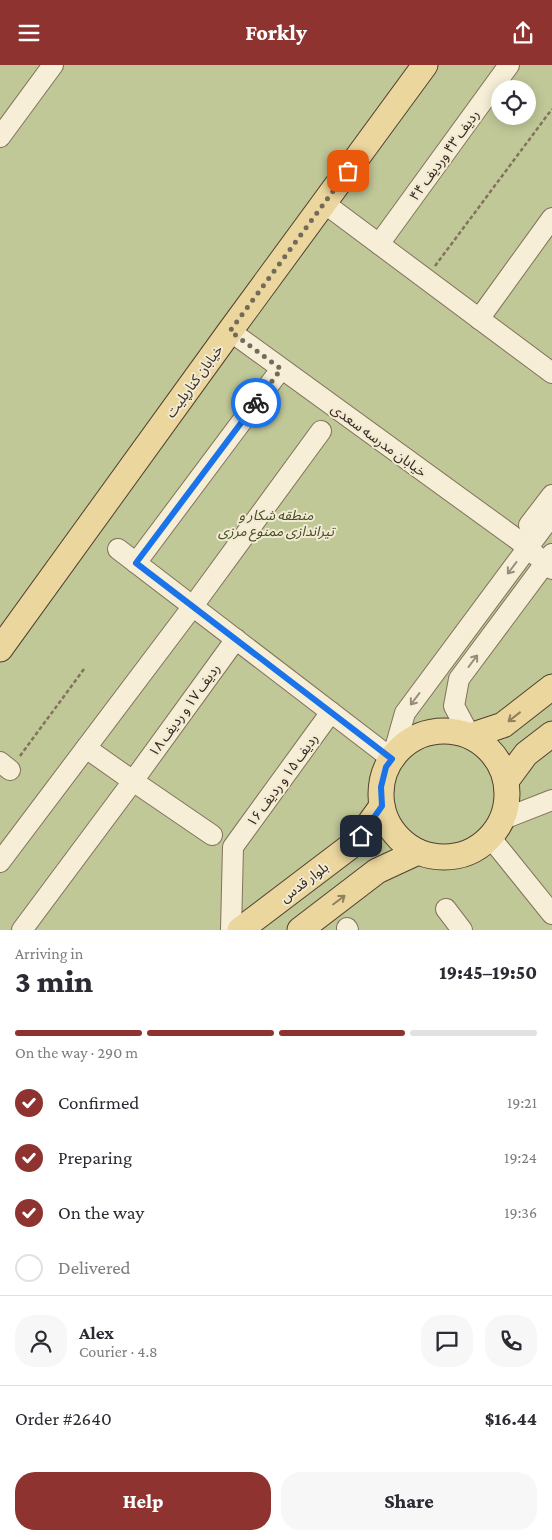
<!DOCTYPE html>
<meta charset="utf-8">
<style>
body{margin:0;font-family:"Crimson Pro","Noto Sans Arabic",serif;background:#f7f7f7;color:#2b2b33;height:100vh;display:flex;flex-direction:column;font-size:19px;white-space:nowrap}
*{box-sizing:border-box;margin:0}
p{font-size:16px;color:#7c7c81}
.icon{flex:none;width:28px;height:28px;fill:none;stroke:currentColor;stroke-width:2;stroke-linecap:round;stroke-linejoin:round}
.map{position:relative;height:865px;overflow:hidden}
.details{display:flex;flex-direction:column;background:#fff;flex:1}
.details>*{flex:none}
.buttons{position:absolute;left:491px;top:15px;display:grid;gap:10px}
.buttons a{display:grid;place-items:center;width:45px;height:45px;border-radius:50%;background:#fff;box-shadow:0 2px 12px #0003;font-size:25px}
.pin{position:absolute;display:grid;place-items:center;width:42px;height:42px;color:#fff;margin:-21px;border-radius:10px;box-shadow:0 2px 8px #0006}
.courier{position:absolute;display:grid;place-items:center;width:50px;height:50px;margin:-25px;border:4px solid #1a73e8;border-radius:50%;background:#fff;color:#222;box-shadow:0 1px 6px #0007}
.summary em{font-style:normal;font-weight:800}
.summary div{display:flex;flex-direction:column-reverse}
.summary{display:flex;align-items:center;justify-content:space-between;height:85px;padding:0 15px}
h1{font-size:32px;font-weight:800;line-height:38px}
.bar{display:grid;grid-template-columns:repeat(4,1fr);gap:8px 5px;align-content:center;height:60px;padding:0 15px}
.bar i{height:6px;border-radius:4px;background:#e1e1e2}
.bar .active{background:#8e3330}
.bar p{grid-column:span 4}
.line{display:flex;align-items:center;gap:12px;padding:0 15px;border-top:1px solid #e1e1e2}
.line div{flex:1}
.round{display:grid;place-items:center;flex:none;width:52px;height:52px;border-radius:20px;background:#f7f7f7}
ol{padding:0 15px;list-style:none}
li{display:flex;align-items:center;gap:15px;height:55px}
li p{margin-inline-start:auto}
li .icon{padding:5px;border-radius:50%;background:#8e3330;color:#fff;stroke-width:4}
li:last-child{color:#7c7c81}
li i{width:28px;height:28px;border:2px solid #e1e1e2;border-radius:50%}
.button{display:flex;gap:10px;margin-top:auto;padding:10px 15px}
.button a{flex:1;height:58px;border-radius:20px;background:#8e3330;color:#fff;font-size:20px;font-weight:800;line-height:58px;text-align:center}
.button a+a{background:#f7f7f7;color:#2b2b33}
header{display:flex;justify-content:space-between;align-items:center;height:65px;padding:0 15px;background:#8e3330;color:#fff;font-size:22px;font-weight:800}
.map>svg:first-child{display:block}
.green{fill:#c0c898;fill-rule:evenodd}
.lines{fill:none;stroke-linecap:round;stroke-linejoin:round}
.minor-casing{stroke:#83725c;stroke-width:22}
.major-casing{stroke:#524130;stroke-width:27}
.path{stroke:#83725c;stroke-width:2.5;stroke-dasharray:4 2.5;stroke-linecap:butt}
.minor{stroke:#f6eed6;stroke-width:20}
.major{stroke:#ebd69e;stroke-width:25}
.oneway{stroke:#968c7a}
.oneway2{stroke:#90805e}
.done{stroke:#746a59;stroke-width:5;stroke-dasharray:0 9}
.route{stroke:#1a73e8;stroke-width:6}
.labels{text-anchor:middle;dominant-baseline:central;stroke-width:4;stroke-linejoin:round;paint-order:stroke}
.street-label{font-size:14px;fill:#352a1f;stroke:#f3ead3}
.park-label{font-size:14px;font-style:italic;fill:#444f27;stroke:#f3ead3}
</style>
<header><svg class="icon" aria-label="menu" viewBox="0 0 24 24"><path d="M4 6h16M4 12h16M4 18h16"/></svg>Forkly<svg class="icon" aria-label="share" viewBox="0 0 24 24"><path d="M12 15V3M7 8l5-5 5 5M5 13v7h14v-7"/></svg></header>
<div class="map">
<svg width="552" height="865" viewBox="0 0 552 865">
<rect width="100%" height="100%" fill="#eae0c4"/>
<path class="green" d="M0,0h552v865h-552zM500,24h28v27h-28z"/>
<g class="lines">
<g class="minor-casing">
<g id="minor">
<polyline points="0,72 53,0"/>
<polyline points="324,138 552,308"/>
<polyline points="379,179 509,0"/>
<polyline points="479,254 552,153"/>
<polyline points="230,266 518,475 552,504"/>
<polyline points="529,460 552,430"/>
<polyline points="118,484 392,694 405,648 552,450"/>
<polyline points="136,498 281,304"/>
<polyline points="470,671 454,641 459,614 552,489"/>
<polyline points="86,683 133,716 212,770"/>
<polyline points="0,697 10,705"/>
<polyline points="501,755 552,735"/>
<polyline points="490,772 552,849"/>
<polyline points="0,797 193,541 321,366"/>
<polyline points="446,844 462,865"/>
<polyline points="347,863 348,865"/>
<polyline points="22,865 133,716 236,574"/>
<polyline points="231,865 233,782 331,647"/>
</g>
</g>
<g class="major-casing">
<g id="major">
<polyline points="0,584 230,266 425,0"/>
<circle cx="444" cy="729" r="63"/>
<polyline points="470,671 503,660 552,622"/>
<polyline points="506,716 526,689 552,669"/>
<polyline points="240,865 356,777 382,741"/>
<polyline points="300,865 377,806 418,787"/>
</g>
</g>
<g class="path">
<polyline points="435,201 552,44"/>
<polyline points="20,691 84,604"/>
</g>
<use href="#minor" class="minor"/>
<use href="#major" class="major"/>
</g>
<defs><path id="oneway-shaft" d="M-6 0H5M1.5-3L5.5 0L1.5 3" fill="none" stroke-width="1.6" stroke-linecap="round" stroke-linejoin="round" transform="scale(1.25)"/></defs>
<g class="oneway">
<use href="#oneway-shaft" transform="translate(512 503) rotate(127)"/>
<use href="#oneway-shaft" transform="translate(473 596) rotate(-53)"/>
<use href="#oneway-shaft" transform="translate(415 634) rotate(127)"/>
</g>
<g class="oneway2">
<use href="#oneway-shaft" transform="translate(514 652) rotate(142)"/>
<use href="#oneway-shaft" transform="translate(339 835) rotate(-37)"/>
</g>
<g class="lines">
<polyline class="done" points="256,338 281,304 230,266 348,106"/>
<polyline class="route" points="256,338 136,498 392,694 386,702 381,722 382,741 361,771"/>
</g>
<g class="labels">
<g class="street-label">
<text transform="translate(444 90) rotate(-54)">ردیف ۴۳ وردیف ۴۴</text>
<text transform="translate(194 316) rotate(-54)">خیابان کنارپلیت</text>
<text transform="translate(379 375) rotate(36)">خیابان مدرسه سعدی</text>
<text transform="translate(184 645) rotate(-54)">ردیف ۱۷ و ردیف ۱۸</text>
<text transform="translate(282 715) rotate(-54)">ردیف ۱۵ و ردیف ۱۶</text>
<text transform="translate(304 817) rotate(-37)">بلوار قدس</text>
</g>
<g class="park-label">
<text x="276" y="450">منطقه شکار و<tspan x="276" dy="16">تیراندازی ممنوع مرزی</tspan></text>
</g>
</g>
</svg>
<div class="buttons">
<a><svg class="icon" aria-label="locate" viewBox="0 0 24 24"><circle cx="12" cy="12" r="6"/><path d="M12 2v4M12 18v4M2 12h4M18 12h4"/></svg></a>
</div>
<div class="pin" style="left:348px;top:106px;background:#ea580c"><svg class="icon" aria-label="bag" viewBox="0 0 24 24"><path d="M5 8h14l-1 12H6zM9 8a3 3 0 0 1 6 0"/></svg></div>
<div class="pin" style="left:361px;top:771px;background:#1f2937"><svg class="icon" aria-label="home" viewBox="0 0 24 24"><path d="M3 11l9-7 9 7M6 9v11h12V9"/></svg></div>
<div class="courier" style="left:256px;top:338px"><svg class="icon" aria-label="bike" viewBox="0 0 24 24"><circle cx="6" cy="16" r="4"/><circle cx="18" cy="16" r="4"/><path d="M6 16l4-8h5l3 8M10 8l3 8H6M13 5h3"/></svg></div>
</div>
<section class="details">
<div class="summary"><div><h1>3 min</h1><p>Arriving in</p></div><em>19:45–19:50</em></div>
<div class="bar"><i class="active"></i><i class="active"></i><i class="active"></i><i></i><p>On the way · 290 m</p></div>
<ol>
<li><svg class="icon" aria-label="check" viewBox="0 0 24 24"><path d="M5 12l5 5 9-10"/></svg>Confirmed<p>19:21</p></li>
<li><svg class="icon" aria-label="check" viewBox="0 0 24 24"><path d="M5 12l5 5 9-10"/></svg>Preparing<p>19:24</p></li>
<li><svg class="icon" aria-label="check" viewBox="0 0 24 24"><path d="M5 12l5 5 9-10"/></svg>On the way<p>19:36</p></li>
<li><i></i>Delivered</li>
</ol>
<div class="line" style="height:90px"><a class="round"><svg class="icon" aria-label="person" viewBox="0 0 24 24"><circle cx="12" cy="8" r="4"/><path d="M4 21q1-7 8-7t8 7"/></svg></a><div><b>Alex</b><p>Courier · 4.8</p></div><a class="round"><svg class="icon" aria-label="chat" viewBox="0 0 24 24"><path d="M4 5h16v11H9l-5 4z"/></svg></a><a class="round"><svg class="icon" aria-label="phone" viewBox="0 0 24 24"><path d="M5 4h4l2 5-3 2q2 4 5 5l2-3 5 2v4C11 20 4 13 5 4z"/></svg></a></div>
<div class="line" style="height:65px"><div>Order #2640</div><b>$16.44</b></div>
<div class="button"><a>Help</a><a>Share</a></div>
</section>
